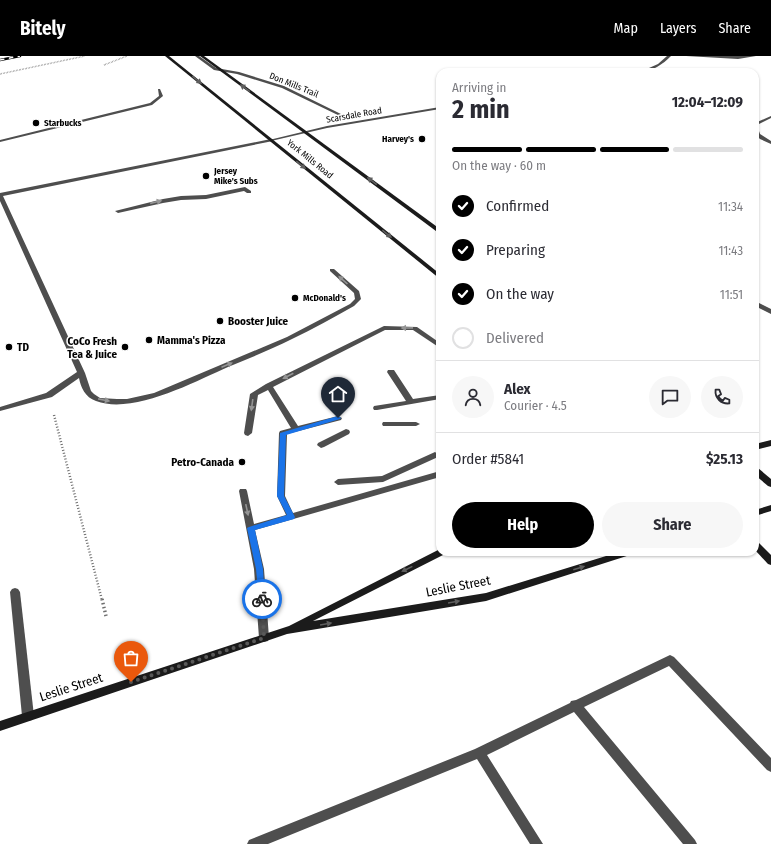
<!DOCTYPE html>
<meta charset="utf-8">
<style>
body{margin:0;font-family:"Fira Sans Condensed",sans-serif;background:#f7f7f7;color:#2b2b33;height:100vh;display:flex;flex-direction:column;font-size:15px;white-space:nowrap}
*{box-sizing:border-box;margin:0}
p{font-size:13px;color:#7c7c81}
.icon{flex:none;width:22px;height:22px;fill:none;stroke:currentColor;stroke-width:2;stroke-linecap:round;stroke-linejoin:round}
.map{position:relative;flex:1;overflow:hidden}
.drawer{position:absolute;left:436px;top:12px;width:323px;height:488px;display:flex;flex-direction:column;background:#fff;border-radius:12px;box-shadow:0 1px 3px #0004}
.drawer>*{flex:none}
.pin{position:absolute;display:grid;place-items:center;width:34px;height:34px;color:#fff;margin:-41px -17px;border-radius:50% 50% 50% 0;rotate:-45deg;box-shadow:0 0 4px #0007}
.pin .icon{rotate:45deg}
.courier{position:absolute;display:grid;place-items:center;width:40px;height:40px;margin:-20px;border:3px solid #1a73e8;border-radius:50%;background:#fff;color:#222;box-shadow:0 1px 5px #0007}
.head em{font-style:normal;font-weight:700}
.head div{display:flex;flex-direction:column-reverse}
.head{display:flex;align-items:center;justify-content:space-between;height:68px;padding:0 16px}
h1{font-size:26px;font-weight:700;line-height:30px}
.bar{display:grid;grid-template-columns:repeat(4,1fr);gap:6px 4px;align-content:center;height:48px;padding:0 16px}
.bar i{height:5px;border-radius:3px;background:#e1e1e2}
.bar .selected{background:#000}
.bar p{grid-column:span 4}
.line{display:flex;align-items:center;gap:10px;padding:0 16px;border-top:1px solid #e1e1e2}
.line div{flex:1}
.round{display:grid;place-items:center;flex:none;width:42px;height:42px;border-radius:21px;background:#f7f7f7}
ol{padding:0 16px;list-style:none}
li{display:flex;align-items:center;gap:12px;height:44px}
li p{margin-inline-start:auto}
li .icon{padding:4px;border-radius:50%;background:#000;color:#fff;stroke-width:4}
li:last-child{color:#7c7c81}
li i{width:22px;height:22px;border:2px solid #e1e1e2;border-radius:50%}
.primary-button{display:flex;gap:8px;margin-top:auto;padding:8px 16px}
.primary-button a{flex:1;height:46px;border-radius:24px;background:#000;color:#fff;font-size:16px;font-weight:700;line-height:46px;text-align:center}
.primary-button a+a{background:#f7f7f7;color:#2b2b33}
header{display:flex;align-items:center;gap:24px;box-sizing:border-box;height:56px;padding:0 20px;background:#000;color:#fff}
header strong{font-size:19px}
nav{display:flex;gap:22px;margin-inline-start:auto;font-size:14px}
.map>svg:first-child{display:block}
.lines{fill:none;stroke-linecap:round;stroke-linejoin:round}
.path-far2{stroke:#707070;stroke-width:1.5;stroke-dasharray:0.5 1;stroke-linecap:butt}
.path-far1{stroke:#707070;stroke-width:2.5;stroke-dasharray:1 2;stroke-linecap:butt}
.path{stroke:#707070;stroke-width:3.5;stroke-dasharray:1.5 2.5;stroke-linecap:butt}
.service{fill:#4e4e4e;fill-rule:evenodd}
.minor{fill:#4e4e4e;fill-rule:evenodd}
.secondary{fill:#1b1b1b;fill-rule:evenodd}
.rail-casing{stroke:#000;stroke-width:2.5}
.rail{stroke:#fff;stroke-width:1.5;stroke-dasharray:4.5;stroke-linecap:butt}
.oneway{fill:#5f5f5f}
.oneway2{fill:#959595}
.route{fill:#1a73e8}
.done{stroke:#595959;stroke-width:4;stroke-dasharray:0 7.2}
.poi-dot{fill:#000;stroke:#fff;stroke-width:1.5}
.labels{text-anchor:middle;dominant-baseline:central;stroke-width:3;stroke-linejoin:round;paint-order:stroke}
.far-street-label{font-size:9px;fill:#000;stroke:#fff}
.far-poi-label{font-size:9px;font-weight:bold;fill:#000;stroke:#fff;text-anchor:start}
.poi-label{font-size:11px;font-weight:bold;fill:#000;stroke:#fff;text-anchor:start}
.near-street-label{font-size:13px;fill:#000;stroke:#fff}
</style>
<header>
<strong>Bitely</strong>
<nav><a>Map</a><a>Layers</a><a>Share</a></nav>
</header>
<div class="map">
<svg width="771" height="788" viewBox="0 0 771 788">
<rect width="100%" height="100%" fill="#fff"/>
<g class="lines">
<g class="path-far2">
<polyline points="104,9 127,0"/>
<polyline points="0,18 85,0"/>
</g>
<polyline class="path-far1" points="54,359 102,544"/>
<polyline class="path" points="102,543 106,560"/>
<g class="service">
<polygon points="195,0 199,0 216,12 239,16 284,30 345,60 342,61 282,32 237,18 214,14"/>
<polygon points="686,0 756,0 738,3"/>
<polygon points="158,33 160,33 163,40 152,49 0,86 0,84 150,47 159,40"/>
<path d="M271,83l2,1v1l-270,55 82,177 6,18 3,3 6,4 17,1h10l27,-6 133,-56 63,-33 5,-5 -1,-6 -24,-22v-2h4l25,22 2,8 -7,7c-20,11 -41,23 -62,33 -20,10 -42,19 -64,28 -34,15 -95,48 -132,34 -11,-4 -15,-13 -17,-23l-27,19 -52,14v-4l46,-14 31,-21 -77,-171v-8z"/>
<polygon points="245,131 251,135 251,137 247,137 244,135 206,143 181,144 163,147 118,157 115,155 163,143 181,140 206,139"/>
<polygon points="755,245 771,253 771,258 755,250"/>
<polygon points="384,270 417,271 440,287 440,292 413,274 385,274 273,331 298,370 338,360 342,362 341,364 287,378 285,440 293,457 440,415 440,421 255,474 264,513 269,582 268,585 264,586 260,585 259,582 254,513 239,435 240,433 246,433 247,435 254,468 286,459 277,440 279,377 280,375 291,372 268,334 258,339 252,377 248,380 245,379 244,377 250,338 266,328"/>
<polygon points="388,314 394,314 413,343 440,339 440,343 377,354 374,354 373,352 374,350 406,345 387,316"/>
<polygon points="383,366 416,366 420,368 416,370 383,370 382,368"/>
<polygon points="346,373 349,374 350,376 349,378 324,391 321,392 317,389 318,387"/>
<polygon points="435,396 439,399 438,401 383,426 338,429 334,426 338,423 382,420"/>
<polygon points="15,532 18,533 20,536 34,660 32,664 28,665 24,664 22,660 10,536 12,533"/>
<polygon points="670,599 674,601 771,702 771,716 767,714 669,610 584,651 695,784 697,788 683,788 574,656 487,699 543,788 530,788 477,703 268,788 247,788 249,784 475,693 570,647 571,645 576,644"/>
</g>
<g class="minor">
<path d="M667,0h4c-8,8 -19,16 -31,16l18,-8z"/>
<polygon points="440,51 440,53 327,72 271,85 269,84 327,70"/>
<polygon points="771,60 771,62 757,69 760,78 771,85 771,88 760,83 755,78 755,67"/>
</g>
<g class="secondary">
<polygon points="165,0 169,0 440,218 440,223"/>
<polygon points="200,0 204,0 440,173 440,178"/>
<polygon points="771,384 771,390 755,394 755,388"/>
<polygon points="755,411 758,412 771,423 771,431 768,430 755,419"/>
<polygon points="771,449 771,455 755,460 755,454"/>
<polygon points="755,485 758,486 771,499 771,509 768,508 755,494"/>
<polygon points="440,493 440,496 447,496 445,498 313,565 486,537 619,496 635,496 633,498 486,545 287,578 0,675 0,665 289,570"/>
</g>
<g class="rail-casing">
<polyline id="rail" points="0,4 20,0"/>
</g>
<use href="#rail" class="rail"/>
</g>
<defs><path id="oneway-solid" d="M-6-.8H1V-3.2L6.5 0L1 3.2V.8H-6Z"/></defs>
<g class="oneway">
<use href="#oneway-solid" transform="translate(197 24) rotate(39)"/>
<use href="#oneway-solid" transform="translate(245 32) rotate(-144)"/>
<use href="#oneway-solid" transform="translate(301 109) rotate(39)"/>
<use href="#oneway-solid" transform="translate(372 125) rotate(-143)"/>
<use href="#oneway-solid" transform="translate(387 178) rotate(39)"/>
<use href="#oneway-solid" transform="translate(579 512) rotate(-17)"/>
<use href="#oneway-solid" transform="translate(407 513) rotate(154)"/>
<use href="#oneway-solid" transform="translate(454 546) rotate(-10)"/>
<use href="#oneway-solid" transform="translate(326 568) rotate(-10)"/>
</g>
<g class="oneway2">
<use href="#oneway-solid" transform="translate(156 146) rotate(-13)"/>
<use href="#oneway-solid" transform="translate(343 224) rotate(-138)"/>
<use href="#oneway-solid" transform="translate(407 272) rotate(179)"/>
<use href="#oneway-solid" transform="translate(227 309) rotate(-23)"/>
<use href="#oneway-solid" transform="translate(288 320) rotate(153)"/>
<use href="#oneway-solid" transform="translate(104 344) rotate(11)"/>
<use href="#oneway-solid" transform="translate(252 349) rotate(98)"/>
<use href="#oneway-solid" transform="translate(247 454) rotate(78)"/>
</g>
<polygon class="route" points="338,360 341,362 340,363 286,379 284,440 295,461 294,463 255,474 263,513 265,543 262,546 259,545 256,513 247,472 249,471 287,459 277,440 280,377"/>
<g class="lines">
<polyline class="done" points="131,626 264,582 262,543"/>
</g>
<g class="poi-dot">
<circle cx="36" cy="67" r="4"/>
<circle cx="422" cy="83" r="4"/>
<circle cx="206" cy="120" r="4"/>
<circle cx="295" cy="242" r="4"/>
<circle cx="220" cy="265" r="4"/>
<circle cx="149" cy="284" r="4"/>
<circle cx="9" cy="291" r="4"/>
<circle cx="125" cy="291" r="4"/>
<circle cx="242" cy="406" r="4"/>
</g>
<g class="labels">
<g class="far-street-label">
<text transform="translate(294 29) rotate(22)">Don Mills Trail</text>
<text transform="translate(354 59) rotate(-10)">Scarsdale Road</text>
<text transform="translate(310 103) rotate(39)">York Mills Road</text>
</g>
<g class="far-poi-label">
<text x="44" y="67">Starbucks</text>
<text x="414" y="83" text-anchor="end">Harvey's</text>
<text x="214" y="115">Jersey<tspan x="214" dy="10">Mike's Subs</tspan></text>
<text x="303" y="242">McDonald's</text>
</g>
<g class="poi-label">
<text x="228" y="265">Booster Juice</text>
<text x="157" y="284">Mamma's Pizza</text>
<text x="117" y="285" text-anchor="end">CoCo Fresh<tspan x="117" dy="13">Tea &amp; Juice</tspan></text>
<text x="17" y="291">TD</text>
<text x="234" y="406" text-anchor="end">Petro-Canada</text>
</g>
<g class="near-street-label">
<text transform="translate(458 530) rotate(-11)">Leslie Street</text>
<text transform="translate(71 631) rotate(-18)">Leslie Street</text>
</g>
</g>
</svg>
<div class="pin" style="left:131px;top:626px;background:#ea580c"><svg class="icon" aria-label="bag" viewBox="0 0 24 24"><path d="M5 8h14l-1 12H6zM9 8a3 3 0 0 1 6 0"/></svg></div>
<div class="pin" style="left:338px;top:362px;background:#1f2937"><svg class="icon" aria-label="home" viewBox="0 0 24 24"><path d="M3 11l9-7 9 7M6 9v11h12V9"/></svg></div>
<div class="courier" style="left:262px;top:543px"><svg class="icon" aria-label="bike" viewBox="0 0 24 24"><circle cx="6" cy="16" r="4"/><circle cx="18" cy="16" r="4"/><path d="M6 16l4-8h5l3 8M10 8l3 8H6M13 5h3"/></svg></div>
<section class="drawer">
<div class="head"><div><h1>2 min</h1><p>Arriving in</p></div><em>12:04–12:09</em></div>
<div class="bar"><i class="selected"></i><i class="selected"></i><i class="selected"></i><i></i><p>On the way · 60 m</p></div>
<ol>
<li><svg class="icon" aria-label="check" viewBox="0 0 24 24"><path d="M5 12l5 5 9-10"/></svg>Confirmed<p>11:34</p></li>
<li><svg class="icon" aria-label="check" viewBox="0 0 24 24"><path d="M5 12l5 5 9-10"/></svg>Preparing<p>11:43</p></li>
<li><svg class="icon" aria-label="check" viewBox="0 0 24 24"><path d="M5 12l5 5 9-10"/></svg>On the way<p>11:51</p></li>
<li><i></i>Delivered</li>
</ol>
<div class="line" style="height:72px"><a class="round"><svg class="icon" aria-label="person" viewBox="0 0 24 24"><circle cx="12" cy="8" r="4"/><path d="M4 21q1-7 8-7t8 7"/></svg></a><div><b>Alex</b><p>Courier · 4.5</p></div><a class="round"><svg class="icon" aria-label="chat" viewBox="0 0 24 24"><path d="M4 5h16v11H9l-5 4z"/></svg></a><a class="round"><svg class="icon" aria-label="phone" viewBox="0 0 24 24"><path d="M5 4h4l2 5-3 2q2 4 5 5l2-3 5 2v4C11 20 4 13 5 4z"/></svg></a></div>
<div class="line" style="height:52px"><div>Order #5841</div><b>$25.13</b></div>
<div class="primary-button"><a>Help</a><a>Share</a></div>
</section>
</div>
